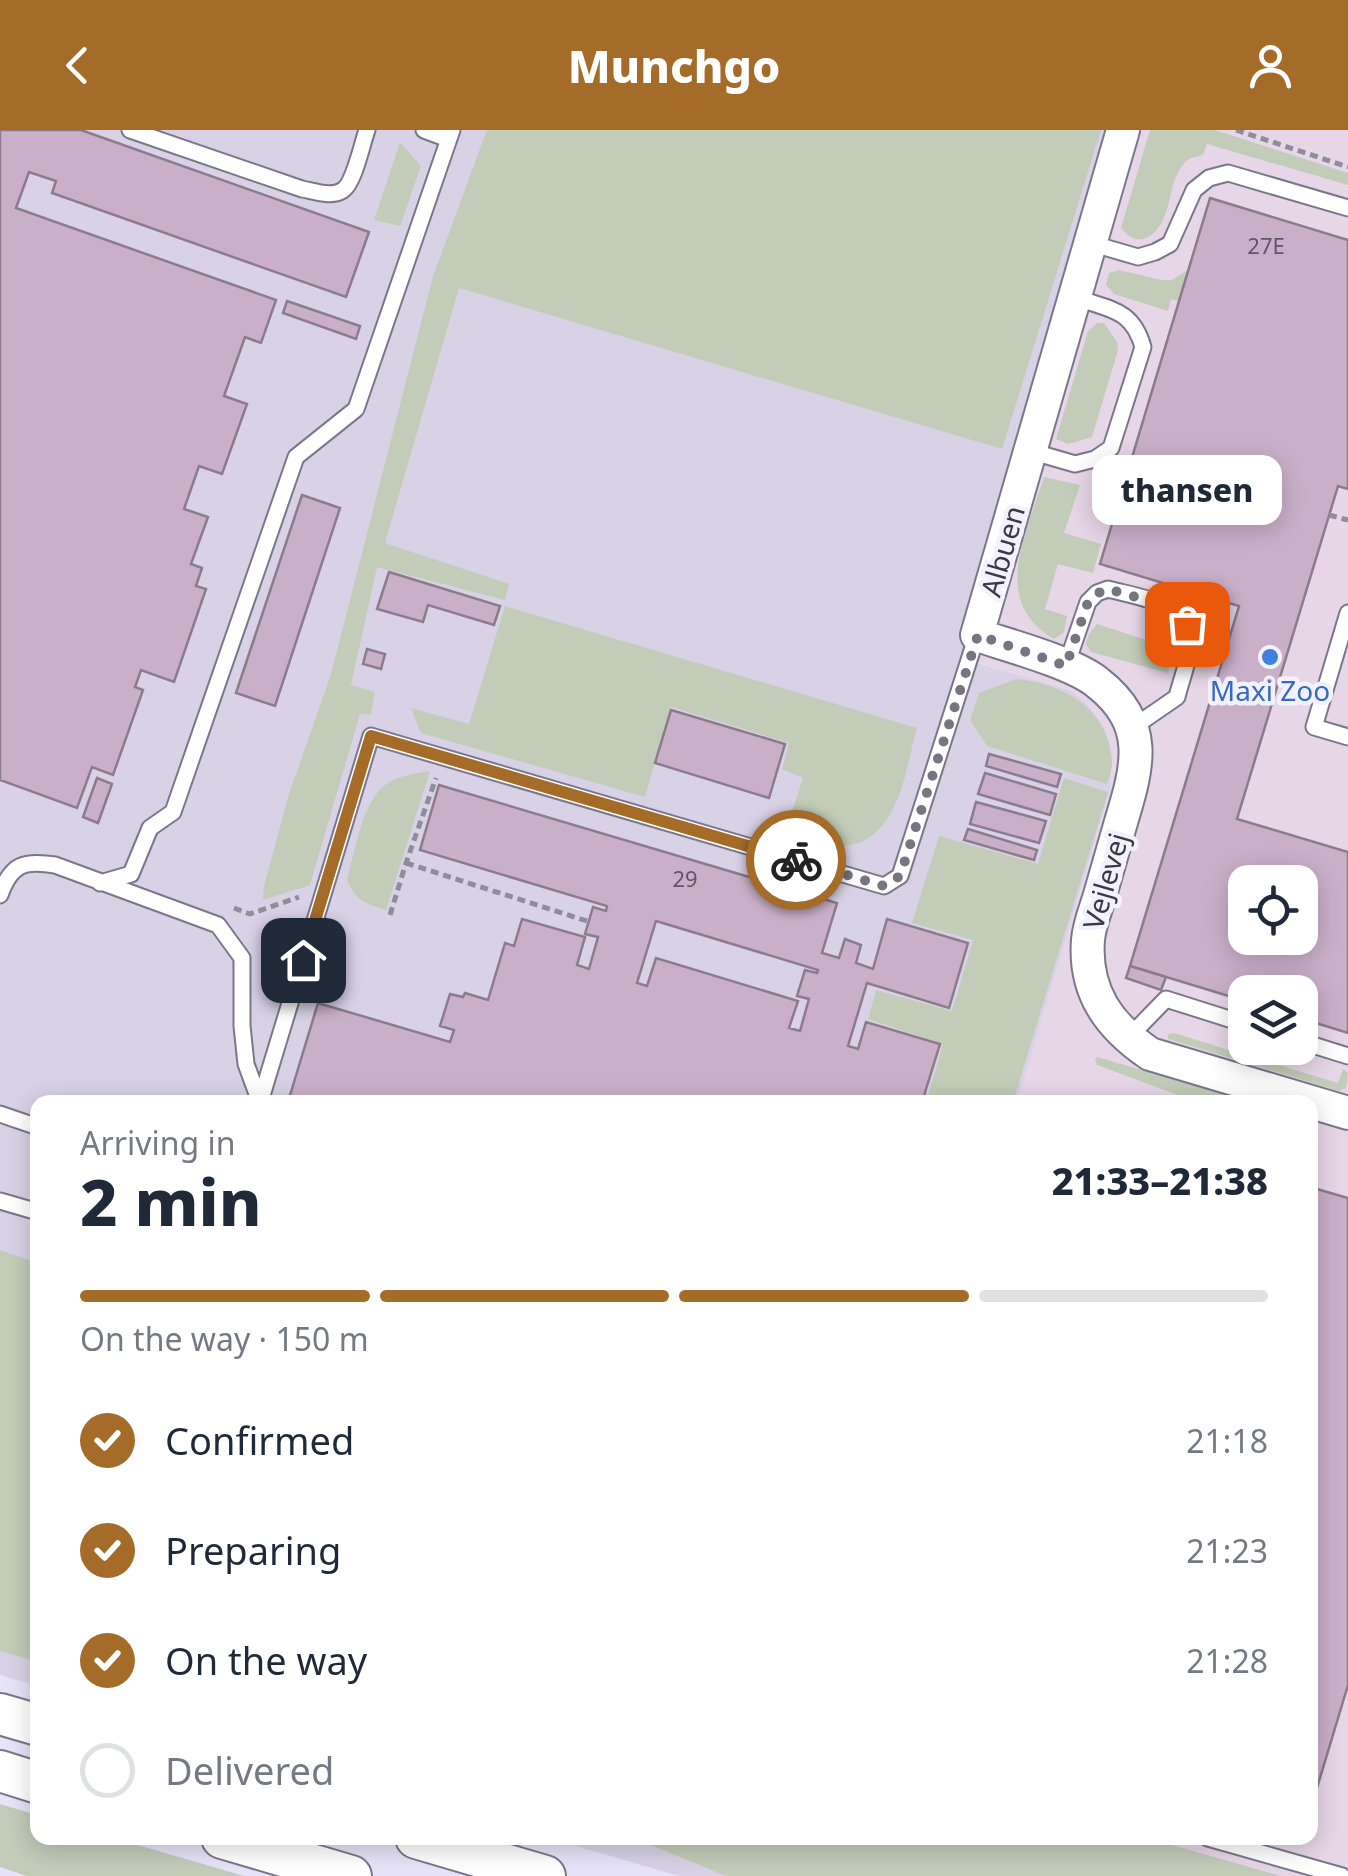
<!DOCTYPE html>
<meta charset="utf-8">
<style>
body{margin:0;font-family:"Noto Sans",sans-serif;background:#f2f2f3;color:#1f2937;height:100vh;display:flex;flex-direction:column;font-size:38px;white-space:nowrap}
*{box-sizing:border-box;margin:0}
p{font-size:32px;color:#747a83}
.icon{flex:none;width:55px;height:55px;fill:none;stroke:currentColor;stroke-width:2;stroke-linecap:round;stroke-linejoin:round}
.map{position:relative;flex:1;overflow:hidden}
.panel{position:absolute;left:30px;top:965px;width:1288px;height:750px;display:flex;flex-direction:column;background:#fff;border-radius:20px;box-shadow:0 5px 25px #0003}
.panel>*{flex:none}
.fabs{position:absolute;left:1228px;top:735px;display:grid;gap:20px}
.fabs a{display:grid;place-items:center;width:90px;height:90px;border-radius:20px;background:#fff;box-shadow:0 5px 25px #0003;font-size:50px}
.pin{position:absolute;display:grid;place-items:center;width:85px;height:85px;color:#fff;margin:-42px;border-radius:20px;box-shadow:0 5px 15px #0006}
.courier{position:absolute;display:grid;place-items:center;width:100px;height:100px;margin:-50px;border:8px solid #a46c28;border-radius:50%;background:#fff;color:#222;box-shadow:0 2px 12px #0007}
.bubble{position:absolute;height:70px;border-radius:20px;background:#fff;box-shadow:0 5px 25px #0003;font-size:32px;font-weight:800;line-height:70px;text-align:center}
.head em{font-style:normal;font-weight:800}
.head div{display:flex;flex-direction:column-reverse}
.head{display:flex;align-items:center;justify-content:space-between;height:170px;padding:0 50px}
h1{font-size:65px;font-weight:800;line-height:75px}
.bar{display:grid;grid-template-columns:repeat(4,1fr);gap:15px 10px;align-content:center;height:120px;padding:0 50px}
.bar i{height:12px;border-radius:8px;background:#e0e1e3}
.bar .current{background:#a46c28}
.bar p{grid-column:span 4}
ol{padding:0 50px;list-style:none}
li{display:flex;align-items:center;gap:30px;height:110px}
li p{margin-inline-start:auto}
li .icon{padding:10px;border-radius:50%;background:#a46c28;color:#fff;stroke-width:4}
li:last-child{color:#747a83}
li i{width:55px;height:55px;border:5px solid #e0e1e3;border-radius:50%}
header{display:flex;justify-content:space-between;align-items:center;height:130px;padding:0 50px;background:#a46c28;color:#fff;font-size:45px;font-weight:800}
.map>svg:first-child{display:block}
.commercial{fill:#e7d6e8;fill-rule:evenodd}
.industrial{fill:#d9d2e7}
.green{fill:#c2ccb9}
.building{fill:#caafc9;stroke:#8c7b8b;stroke-width:2.5;fill-rule:evenodd}
.lines{fill:none;stroke-linecap:round;stroke-linejoin:round}
.service-casing{stroke:#7b778b;stroke-width:19}
.minor-casing{stroke:#7b778b;stroke-width:36}
.tertiary-casing{stroke:#7b778b;stroke-width:44}
.path{stroke:#8f8c9b;stroke-width:5;stroke-dasharray:8 5;stroke-linecap:butt}
.service{stroke:#fff;stroke-width:15}
.minor{stroke:#fff;stroke-width:32}
.tertiary{stroke:#fff;stroke-width:40}
.done{stroke:#777582;stroke-width:10;stroke-dasharray:0 18}
.route{stroke:#a46c28;stroke-width:12}
.shop-dot{fill:#3f7fe0;stroke:#f4f1ff;stroke-width:4}
.labels{text-anchor:middle;dominant-baseline:central;stroke-width:9;stroke-linejoin:round;paint-order:stroke}
.number-label{font-size:22px;fill:#5f5764}
.street-label{font-size:28px;fill:#3b3a42;stroke:#f4f1ff}
.shop-label{font-size:28px;fill:#366cbe;stroke:#f4f1ff}
</style>
<header><svg class="icon" aria-label="back" viewBox="0 0 24 24"><path d="M15 5l-7 7 7 7"/></svg>Munchgo<svg class="icon" aria-label="person" viewBox="0 0 24 24"><circle cx="12" cy="8" r="4"/><path d="M4 21q1-7 8-7t8 7"/></svg></header>
<div class="map">
<svg width="1348" height="1746" viewBox="0 0 1348 1746">
<rect width="100%" height="100%" fill="#e7e3f9"/>
<path class="commercial" d="M1124,0h224v1746h-562l11,-38h513v-736h-293l93,-310 2,-40 -8,-25 -13,-20 -19,-15 -102,-32zM1245,752h55v56h-55zM1245,862h55v56h-55z"/>
<g class="industrial">
<polygon points="0,0 1123,0 970,531 1072,561 1091,578 1104,597 1112,622 1110,661 1017,972 38,972 37,1556 0,1545"/>
<polygon points="549,1708 797,1708 786,1746 679,1746"/>
</g>
<g class="green">
<polygon points="487,0 1101,0 1002,319 459,158 385,413 509,454 505,470 377,437 351,555 375,562 371,585 360,584 310,755 263,770 264,756 288,667 331,544 433,146"/>
<path d="M1150,0h65l133,43v12l-141,-41 -4,11c-9,2 -16,3 -21,11 -16,21 -9,57 -34,71 -12,6 -19,0 -27,-9z"/>
<polygon points="400,12 421,36 400,96 374,90"/>
<polygon points="1119,140 1162,150 1171,150 1188,140 1179,171 1171,169 1168,181 1114,164 1106,155 1109,143"/>
<polygon points="1097,193 1104,193 1117,212 1118,220 1092,307 1068,314 1056,309 1088,201"/>
<path d="M1044,347l36,8 -16,48 37,11 -8,29 -35,-9 -13,45 22,7 -3,16 -10,7c-65,-38 -27,-107 -10,-162z"/>
<path d="M505,476l412,122c-12,42 -17,111 -72,118 -12,1 -47,-11 -60,-14l18,-54 -21,-9 7,-26 -118,-36 -26,90 -224,-64 -10,-25 58,16z"/>
<polygon points="1097,494 1167,517 1172,527 1168,543 1091,522 1086,514 1089,504"/>
<path d="M1016,549c46,4 92,29 96,81 1,8 -3,17 -5,24l-120,-38 -17,-26 9,-27z"/>
<path d="M430,641l-44,139c-20,-6 -32,-10 -39,-31 8,-27 15,-76 38,-94 13,-10 29,-11 45,-14z"/>
<polygon points="1064,648 1108,662 1013,972 926,972 943,914 868,889 876,860 952,881 973,810 912,793 939,706 1038,734"/>
<polygon points="1174,903 1338,953 1343,939 1348,943 1346,958 1339,961 1168,909 1168,904"/>
<polygon points="1097,927 1101,928 1249,972 1189,972 1189,969 1097,935 1095,929"/>
<polygon points="0,1120 37,1133 37,1532 0,1521"/>
<polygon points="0,1674 37,1685 38,1708 114,1708 244,1746 27,1746 0,1737"/>
<polygon points="633,1708 1148,1708 1281,1746 726,1746"/>
</g>
<g class="building">
<polygon points="0,0 81,0 369,102 346,167 52,63 56,51 29,42 16,78 276,170 261,213 245,207 224,266 247,274 222,344 199,336 184,379 208,387 191,434 202,438 196,456 206,459 174,552 141,540 135,557 143,560 113,645 92,637 77,678 0,650"/>
<path d="M1210,68l138,42v249l-10,-3 -101,333 111,33v181l-48,-15v-26h-55v9l-115,-35 109,-360 -139,-42zM1245,752h55v56h-55z"/>
<polygon points="287,171 360,196 356,209 283,183"/>
<polygon points="302,365 340,378 275,576 236,563"/>
<polygon points="389,442 500,476 494,495 428,475 423,492 377,479"/>
<polygon points="367,519 385,524 381,539 363,534"/>
<polygon points="671,580 785,614 769,668 655,633"/>
<polygon points="989,624 1061,644 1057,657 986,636"/>
<polygon points="985,643 1056,664 1050,685 978,664"/>
<polygon points="97,648 112,654 98,693 83,687"/>
<path d="M439,655l398,118 -15,50 17,5 6,-19 16,6 -5,18 17,6 14,-50 81,24 -19,65 -82,-25 -19,63 10,3 8,-27 74,22 -18,58h-634l30,-99 132,39 4,-12 -14,-4 10,-32 13,3 2,-4 23,7 17,-57 9,3 8,-27 63,18 -8,28 12,4 9,-32 -13,-3 8,-27 13,4 1,-5 -187,-56zM656,791l162,49 -1,3 -12,-3 -8,26 12,3 -9,32 -11,-3 9,-27 -142,-43 -9,28 -10,-3z"/>
<polygon points="976,672 1046,691 1039,713 970,694"/>
<polygon points="968,699 1037,720 1034,730 964,710"/>
<polygon points="1130,836 1166,847 1161,860 1126,848"/>
<polygon points="1310,1057 1348,1068 1348,1555 1310,1681"/>
</g>
<g class="lines">
<g class="service-casing">
<g id="service">
<path d="M130,0l172,59c12,2 30,9 41,1 11,-7 19,-46 24,-60"/>
<polyline points="424,0 448,9"/>
<polyline points="1090,113 1138,127 1155,122 1170,114 1194,60 1209,48 1228,43 1348,78"/>
<path d="M1030,321l45,13 20,-5 16,-11 32,-101c-11,-39 -34,-37 -68,-50"/>
<polyline points="1348,483 1314,597 1348,607"/>
<path d="M1066,536l22,-64 9,-9 11,-4c29,8 82,13 82,52 0,18 -9,39 -13,56l-45,31"/>
<polyline points="100,753 131,744 150,698 173,682 296,327 356,279 452,0"/>
<path d="M0,765c11,-31 24,-35 55,-30l163,60 24,33v68l4,38 14,38"/>
<polyline points="1127,909 1166,869 1245,894"/>
<polyline points="1300,911 1348,926"/>
<polyline points="260,972 371,606 884,756 900,746 977,505"/>
<polyline points="0,984 38,997"/>
<polyline points="0,1071 38,1082"/>
<polyline points="1208,1708 1342,1746"/>
</g>
</g>
<g class="minor-casing">
<path id="minor" d="M1123,0l-146,505c33,11 97,28 121,48 52,41 40,83 23,139 -7,24 -14,49 -21,73 -4,14 -11,30 -12,45 -4,52 21,86 62,114l198,59"/>
</g>
<g class="tertiary-casing">
<g id="tertiary">
<polyline points="0,1584 38,1595"/>
<polyline points="0,1641 38,1653"/>
<polyline points="222,1708 351,1746"/>
<polyline points="416,1708 545,1746"/>
</g>
</g>
<g class="path">
<polyline points="1236,0 1348,37"/>
<polyline points="1329,385 1348,390"/>
<polyline points="406,733 587,791"/>
<polyline points="234,778 250,784 299,767"/>
<polyline points="390,785 406,733 436,648"/>
</g>
<use href="#service" class="service"/>
<use href="#minor" class="minor"/>
<use href="#tertiary" class="tertiary"/>
</g>
<g class="lines">
<polyline class="done" points="796,730 884,756 900,746 978,505 1066,536 1088,472 1098,463 1108,459 1174,478 1187,494"/>
<polyline class="route" points="303,830 371,606 796,730"/>
</g>
<circle class="shop-dot" cx="1270" cy="527" r="10"/>
<g class="labels">
<g class="number-label">
<text x="1266" y="115">27E</text>
<text x="685" y="748">29</text>
</g>
<g class="street-label">
<text transform="translate(1002 421) rotate(-74)">Albuen</text>
<text transform="translate(1105 751) rotate(-74)">Vejlevej</text>
</g>
<g class="shop-label">
<text x="1270" y="560">Maxi Zoo</text>
</g>
</g>
</svg>
<div class="fabs">
<a><svg class="icon" aria-label="locate" viewBox="0 0 24 24"><circle cx="12" cy="12" r="6"/><path d="M12 2v4M12 18v4M2 12h4M18 12h4"/></svg></a>
<a><svg class="icon" aria-label="layers" viewBox="0 0 24 24"><path d="M12 4l9 5-9 5-9-5zM3 14l9 5 9-5"/></svg></a>
</div>
<div class="pin" style="left:1187px;top:494px;background:#ea580c"><svg class="icon" aria-label="bag" viewBox="0 0 24 24"><path d="M5 8h14l-1 12H6zM9 8a3 3 0 0 1 6 0"/></svg></div>
<div class="pin" style="left:303px;top:830px;background:#1f2937"><svg class="icon" aria-label="home" viewBox="0 0 24 24"><path d="M3 11l9-7 9 7M6 9v11h12V9"/></svg></div>
<div class="courier" style="left:796px;top:730px"><svg class="icon" aria-label="bike" viewBox="0 0 24 24"><circle cx="6" cy="16" r="4"/><circle cx="18" cy="16" r="4"/><path d="M6 16l4-8h5l3 8M10 8l3 8H6M13 5h3"/></svg></div>
<div class="bubble" style="left:1092px;top:325px;width:190px">thansen</div>
<section class="panel">
<div class="head"><div><h1>2 min</h1><p>Arriving in</p></div><em>21:33–21:38</em></div>
<div class="bar"><i class="current"></i><i class="current"></i><i class="current"></i><i></i><p>On the way · 150 m</p></div>
<ol>
<li><svg class="icon" aria-label="check" viewBox="0 0 24 24"><path d="M5 12l5 5 9-10"/></svg>Confirmed<p>21:18</p></li>
<li><svg class="icon" aria-label="check" viewBox="0 0 24 24"><path d="M5 12l5 5 9-10"/></svg>Preparing<p>21:23</p></li>
<li><svg class="icon" aria-label="check" viewBox="0 0 24 24"><path d="M5 12l5 5 9-10"/></svg>On the way<p>21:28</p></li>
<li><i></i>Delivered</li>
</ol>
</section>
</div>
